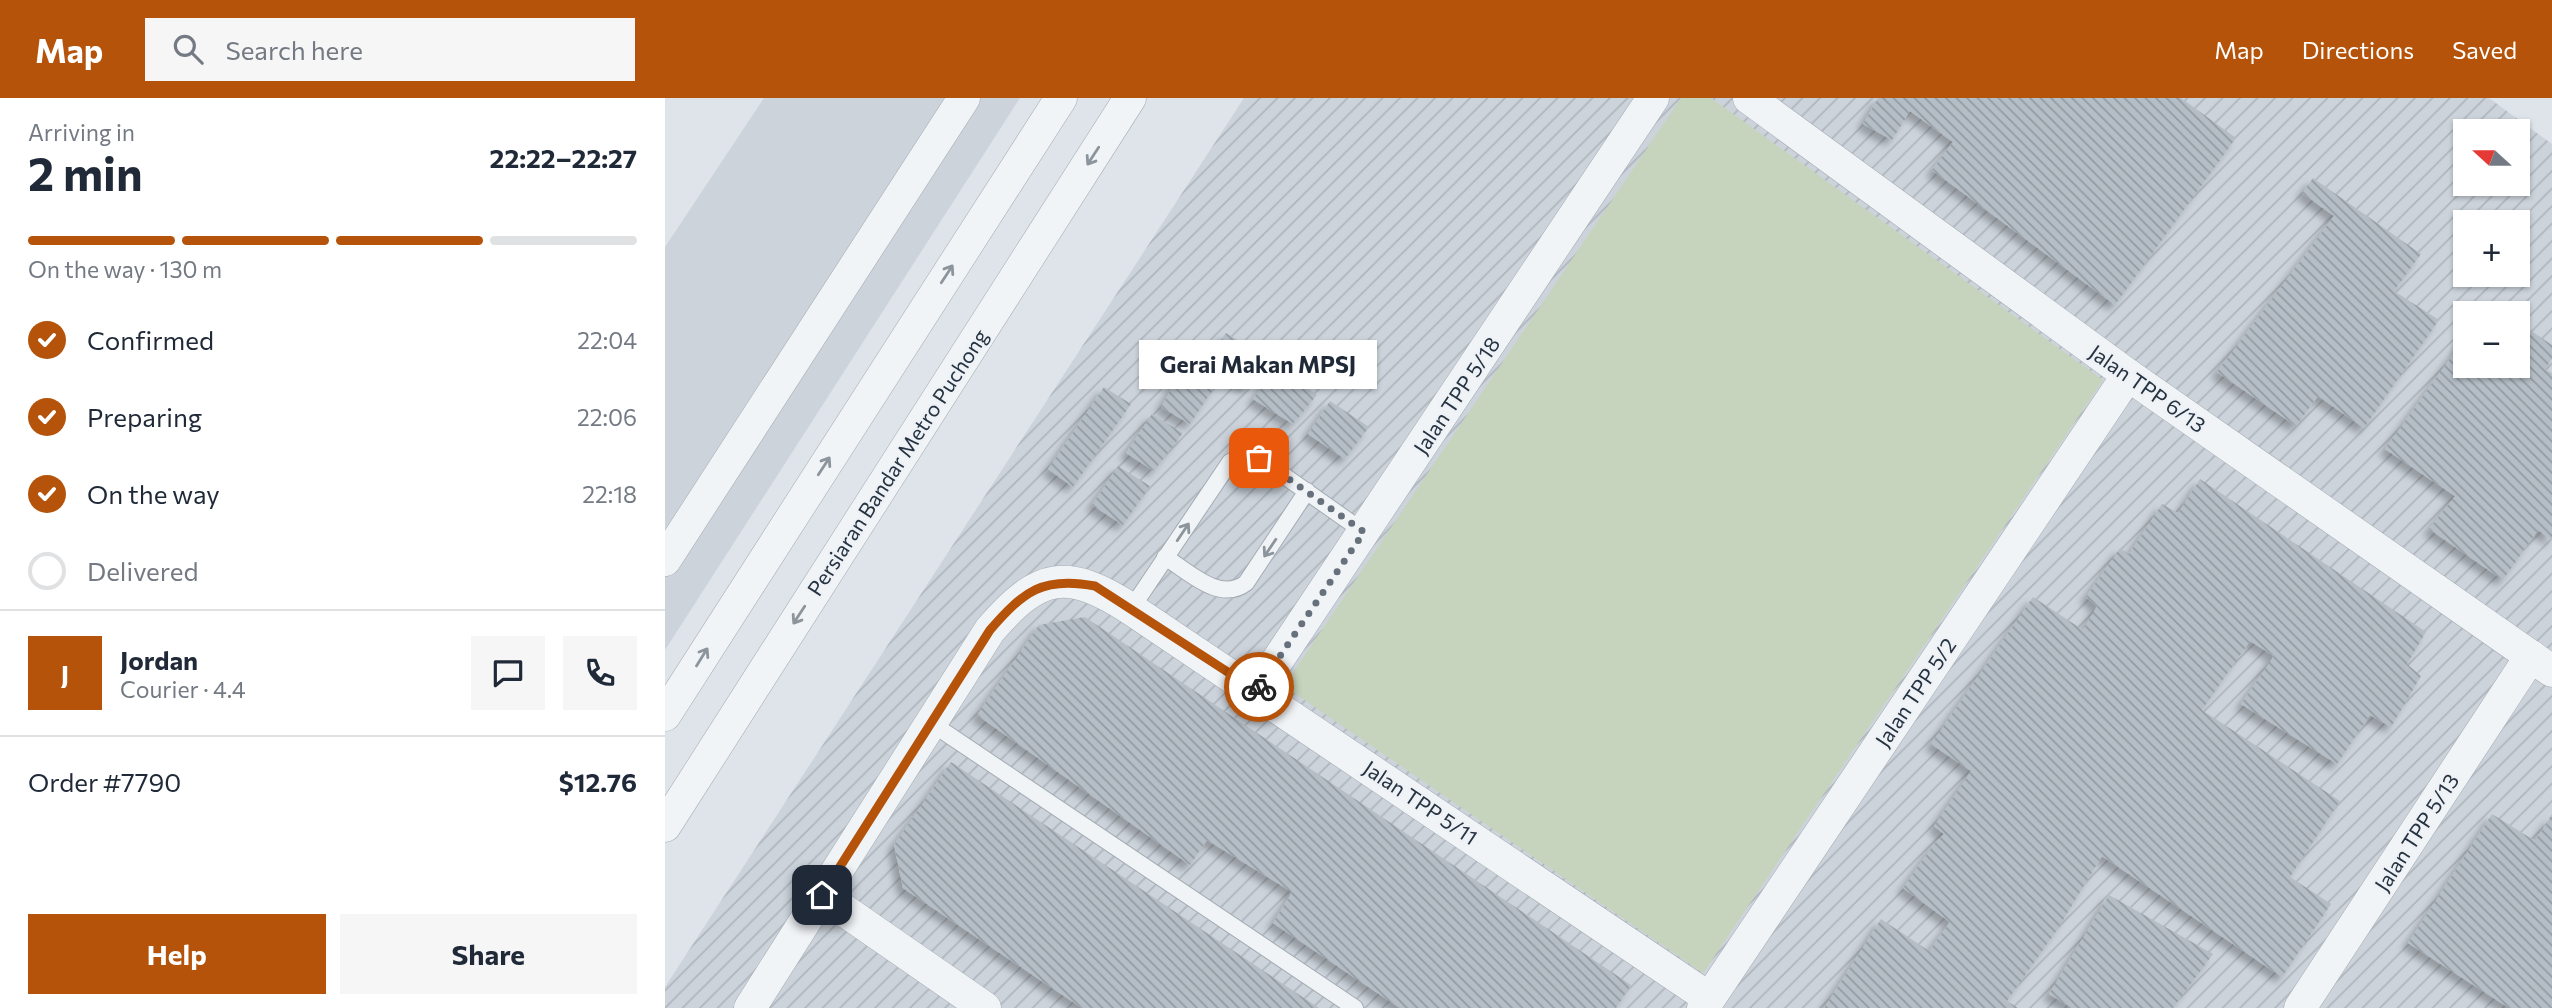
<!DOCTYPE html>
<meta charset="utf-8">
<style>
body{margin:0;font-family:Commissioner,sans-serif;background:#f6f6f7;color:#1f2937;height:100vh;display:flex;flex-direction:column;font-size:26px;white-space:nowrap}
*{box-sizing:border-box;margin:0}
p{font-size:23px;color:#747a83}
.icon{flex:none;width:38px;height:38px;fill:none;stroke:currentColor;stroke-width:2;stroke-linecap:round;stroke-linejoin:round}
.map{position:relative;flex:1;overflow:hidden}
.side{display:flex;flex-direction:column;background:#fff;width:665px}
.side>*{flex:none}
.needle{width:46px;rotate:291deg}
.fabs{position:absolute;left:1788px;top:21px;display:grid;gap:14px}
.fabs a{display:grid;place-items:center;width:77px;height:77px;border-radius:0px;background:#fff;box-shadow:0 2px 5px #0004;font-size:35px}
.pin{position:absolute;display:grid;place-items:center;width:60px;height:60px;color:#fff;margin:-30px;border-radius:14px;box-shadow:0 4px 10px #0006}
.courier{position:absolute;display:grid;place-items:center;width:70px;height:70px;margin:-35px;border:5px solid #b45309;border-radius:50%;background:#fff;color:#222;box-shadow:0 2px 9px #0007}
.bubble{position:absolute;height:49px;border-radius:0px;background:#fff;box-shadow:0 2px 5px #0004;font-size:23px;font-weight:700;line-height:49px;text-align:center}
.headline em{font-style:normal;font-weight:700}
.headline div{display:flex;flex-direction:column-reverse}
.headline{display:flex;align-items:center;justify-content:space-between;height:119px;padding:0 28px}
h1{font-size:46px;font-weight:700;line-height:52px}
.bar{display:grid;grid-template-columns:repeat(4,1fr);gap:10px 7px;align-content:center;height:84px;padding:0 28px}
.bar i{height:9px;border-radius:5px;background:#e0e1e3}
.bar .selected{background:#b45309}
.bar p{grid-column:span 4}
.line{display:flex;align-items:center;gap:18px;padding:0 28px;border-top:2px solid #e0e1e3}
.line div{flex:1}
.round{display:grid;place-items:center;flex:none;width:74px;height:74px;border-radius:0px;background:#f6f6f7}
ol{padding:0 28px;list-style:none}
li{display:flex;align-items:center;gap:21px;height:77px}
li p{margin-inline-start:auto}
li .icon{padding:7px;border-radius:50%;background:#b45309;color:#fff;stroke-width:4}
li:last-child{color:#747a83}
li i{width:38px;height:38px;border:4px solid #e0e1e3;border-radius:50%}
.primary-button{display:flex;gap:14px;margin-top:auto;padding:14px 28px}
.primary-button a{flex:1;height:80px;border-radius:0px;background:#b45309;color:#fff;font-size:28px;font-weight:700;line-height:80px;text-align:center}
.primary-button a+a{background:#f6f6f7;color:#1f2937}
header{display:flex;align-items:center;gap:42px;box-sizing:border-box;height:98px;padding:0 35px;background:#b45309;color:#fff}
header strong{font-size:33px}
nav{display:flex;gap:38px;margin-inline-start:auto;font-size:24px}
.search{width:490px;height:63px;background:#f6f6f7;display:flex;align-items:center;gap:18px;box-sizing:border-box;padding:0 24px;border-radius:0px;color:#747a83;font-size:26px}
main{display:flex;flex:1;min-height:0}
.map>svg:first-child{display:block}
.built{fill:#ccd3db}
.industrial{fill:url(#industrial-furrows);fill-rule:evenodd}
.park{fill:#c6d4be}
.building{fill:url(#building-back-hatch);filter:url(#shadow)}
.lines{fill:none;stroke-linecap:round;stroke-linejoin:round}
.service-casing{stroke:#a3abb3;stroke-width:18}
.minor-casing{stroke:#a3abb3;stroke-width:33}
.service{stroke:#f1f4f7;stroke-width:16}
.minor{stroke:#f1f4f7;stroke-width:32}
.oneway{stroke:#8c949c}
.done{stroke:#66717c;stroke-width:7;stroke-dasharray:0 12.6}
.route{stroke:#b45309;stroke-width:9}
.labels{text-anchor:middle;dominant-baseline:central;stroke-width:5;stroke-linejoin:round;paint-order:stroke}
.street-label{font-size:21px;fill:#263341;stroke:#eef2f6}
</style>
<header>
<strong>Map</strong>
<div class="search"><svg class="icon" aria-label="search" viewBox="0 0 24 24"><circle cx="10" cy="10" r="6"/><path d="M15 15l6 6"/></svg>Search here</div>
<nav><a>Map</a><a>Directions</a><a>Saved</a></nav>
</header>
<main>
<section class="side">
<div class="headline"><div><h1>2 min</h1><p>Arriving in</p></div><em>22:22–22:27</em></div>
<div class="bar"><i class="selected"></i><i class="selected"></i><i class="selected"></i><i></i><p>On the way · 130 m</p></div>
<ol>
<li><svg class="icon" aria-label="check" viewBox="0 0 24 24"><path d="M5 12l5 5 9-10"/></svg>Confirmed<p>22:04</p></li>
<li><svg class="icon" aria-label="check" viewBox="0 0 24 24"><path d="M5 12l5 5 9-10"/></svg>Preparing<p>22:06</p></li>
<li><svg class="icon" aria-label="check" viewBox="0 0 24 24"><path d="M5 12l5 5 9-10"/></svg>On the way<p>22:18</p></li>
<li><i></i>Delivered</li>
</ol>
<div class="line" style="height:126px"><b class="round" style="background:#b45309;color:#fff">J</b><div><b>Jordan</b><p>Courier · 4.4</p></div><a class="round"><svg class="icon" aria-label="chat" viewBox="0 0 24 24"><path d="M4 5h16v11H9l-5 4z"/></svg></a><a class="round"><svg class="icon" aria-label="phone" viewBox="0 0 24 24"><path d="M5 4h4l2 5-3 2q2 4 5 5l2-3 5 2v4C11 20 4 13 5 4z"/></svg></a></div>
<div class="line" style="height:91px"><div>Order #7790</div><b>$12.76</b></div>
<div class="primary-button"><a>Help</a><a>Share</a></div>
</section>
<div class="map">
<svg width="1887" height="910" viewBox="0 0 1887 910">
<defs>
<pattern id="industrial-furrows" width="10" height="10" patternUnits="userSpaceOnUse" patternTransform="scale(1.75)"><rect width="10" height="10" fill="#ccd3db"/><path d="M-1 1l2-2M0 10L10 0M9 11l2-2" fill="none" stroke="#afb6bd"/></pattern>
<pattern id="building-back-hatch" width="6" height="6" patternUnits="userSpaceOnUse" patternTransform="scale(1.75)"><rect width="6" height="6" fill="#b5bec6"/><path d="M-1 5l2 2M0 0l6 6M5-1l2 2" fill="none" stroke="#939ba2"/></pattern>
<filter id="shadow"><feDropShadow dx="-6" dy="6" stdDeviation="3.5" flood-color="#0004"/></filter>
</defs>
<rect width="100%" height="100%" fill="#dee4e9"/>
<polygon class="built" points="99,0 355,0 0,552 0,149"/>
<path class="industrial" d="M579,0h1245l63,46v864h-1887v-21zM1801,33h52v53h-52zM1801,124h52v53h-52zM1801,215h52v53h-52z"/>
<polygon class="park" points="1016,0 1046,0 1438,282 1038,875 619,588"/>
<g class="building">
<polygon points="1213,0 1516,0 1571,40 1450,207 1267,72 1288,44 1245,13 1227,42 1198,26"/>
<polygon points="1648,80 1756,156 1729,193 1774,222 1699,330 1653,298 1631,328 1552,274 1669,118 1637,95"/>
<polygon points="1825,204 1841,215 1817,215"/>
<polygon points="1853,224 1887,247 1887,261 1880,271 1887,275 1887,442 1873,432 1838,482 1764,431 1790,398 1720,351 1801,238 1801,268 1853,268"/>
<polygon points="561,235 602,260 582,290 539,264"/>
<polygon points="519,269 551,287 525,326 496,309"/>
<polygon points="612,269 652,297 628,326 588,301"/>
<polygon points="439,289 466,306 408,389 383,371"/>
<polygon points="665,303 704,329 680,361 643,336"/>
<polygon points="487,316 518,335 489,373 461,355"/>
<polygon points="453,368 485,388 458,427 427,407"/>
<polygon points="1535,381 1761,534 1742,566 1756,578 1726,629 1705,617 1672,666 1576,606 1609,558 1585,543 1537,612 1675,703 1625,779 1666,806 1617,879 1437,758 1392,832 1342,903 1353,910 1159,910 1216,821 1264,853 1285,824 1238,790 1269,746 1279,736 1269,728 1306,673 1266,646 1368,499 1418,532 1432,508 1421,499 1455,450 1464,456 1497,406 1513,415"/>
<polygon points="420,519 966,887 951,910 735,910 608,825 627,794 542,742 525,767 312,617 374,527"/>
<polygon points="286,664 654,910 417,910 238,790 229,747"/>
<polygon points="1827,716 1870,743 1887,716 1887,910 1844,910 1743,845"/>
<polygon points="1444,797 1548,856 1508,910 1407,910 1384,896"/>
</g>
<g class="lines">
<g class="service-casing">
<g id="service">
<path d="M500,459c24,15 55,46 81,26l61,-92"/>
<polyline points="466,511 565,364 579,357 594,360 699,434"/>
<polyline points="266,625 690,910"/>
</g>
</g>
<g class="minor-casing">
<g id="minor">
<polyline points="1084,0 1463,277 1887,573"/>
<polyline points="0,462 299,0"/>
<polyline points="592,593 988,0"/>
<polyline points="0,617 396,0"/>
<polyline points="0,728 465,0"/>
<polyline points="157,797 320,910"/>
<path d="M85,910l240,-378c50,-58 77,-62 141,-21l578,389"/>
<polyline points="1038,910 1463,277"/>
<polyline points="1635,910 1866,558"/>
</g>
</g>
<use href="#service" class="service"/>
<use href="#minor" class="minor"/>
</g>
<defs><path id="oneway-shaft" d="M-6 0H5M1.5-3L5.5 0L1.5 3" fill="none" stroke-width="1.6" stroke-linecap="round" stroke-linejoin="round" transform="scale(1.75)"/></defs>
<g class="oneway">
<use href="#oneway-shaft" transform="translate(428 58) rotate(123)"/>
<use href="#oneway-shaft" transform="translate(282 176) rotate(-57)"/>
<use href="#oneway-shaft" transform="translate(159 368) rotate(-57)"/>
<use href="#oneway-shaft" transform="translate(518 434) rotate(-56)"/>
<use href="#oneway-shaft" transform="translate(605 450) rotate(124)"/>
<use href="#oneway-shaft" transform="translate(134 517) rotate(123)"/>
<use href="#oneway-shaft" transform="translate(37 559) rotate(-58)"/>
</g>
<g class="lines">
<polyline class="done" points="594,360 699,434 594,589"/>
<path class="route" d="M157,797l168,-265c34,-39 53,-54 105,-44l162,105 2,-4"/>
</g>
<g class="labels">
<g class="street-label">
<text transform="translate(1483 290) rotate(35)">Jalan TPP 6/13</text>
<text transform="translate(791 297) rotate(-56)">Jalan TPP 5/18</text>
<text transform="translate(232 364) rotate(-57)">Persiaran Bandar Metro Puchong</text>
<text transform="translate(1250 594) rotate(-56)">Jalan TPP 5/2</text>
<text transform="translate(756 704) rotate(34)">Jalan TPP 5/11</text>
<text transform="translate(1751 734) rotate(-57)">Jalan TPP 5/13</text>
</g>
</g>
</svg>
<div class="fabs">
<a><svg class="needle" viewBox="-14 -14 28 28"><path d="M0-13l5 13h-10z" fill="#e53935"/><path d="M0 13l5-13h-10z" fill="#747a83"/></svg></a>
<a>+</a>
<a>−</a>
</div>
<div class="pin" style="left:594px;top:360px;background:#ea580c"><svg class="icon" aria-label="bag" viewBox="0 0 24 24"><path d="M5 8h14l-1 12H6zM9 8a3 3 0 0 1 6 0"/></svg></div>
<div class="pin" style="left:157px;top:797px;background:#1f2937"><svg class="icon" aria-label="home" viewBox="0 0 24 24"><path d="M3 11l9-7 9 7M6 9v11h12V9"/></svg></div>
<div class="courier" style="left:594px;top:589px"><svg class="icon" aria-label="bike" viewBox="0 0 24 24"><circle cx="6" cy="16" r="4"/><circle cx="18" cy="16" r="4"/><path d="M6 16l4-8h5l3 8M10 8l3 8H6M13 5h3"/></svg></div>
<div class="bubble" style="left:474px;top:242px;width:238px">Gerai Makan MPSJ</div>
</div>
</main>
